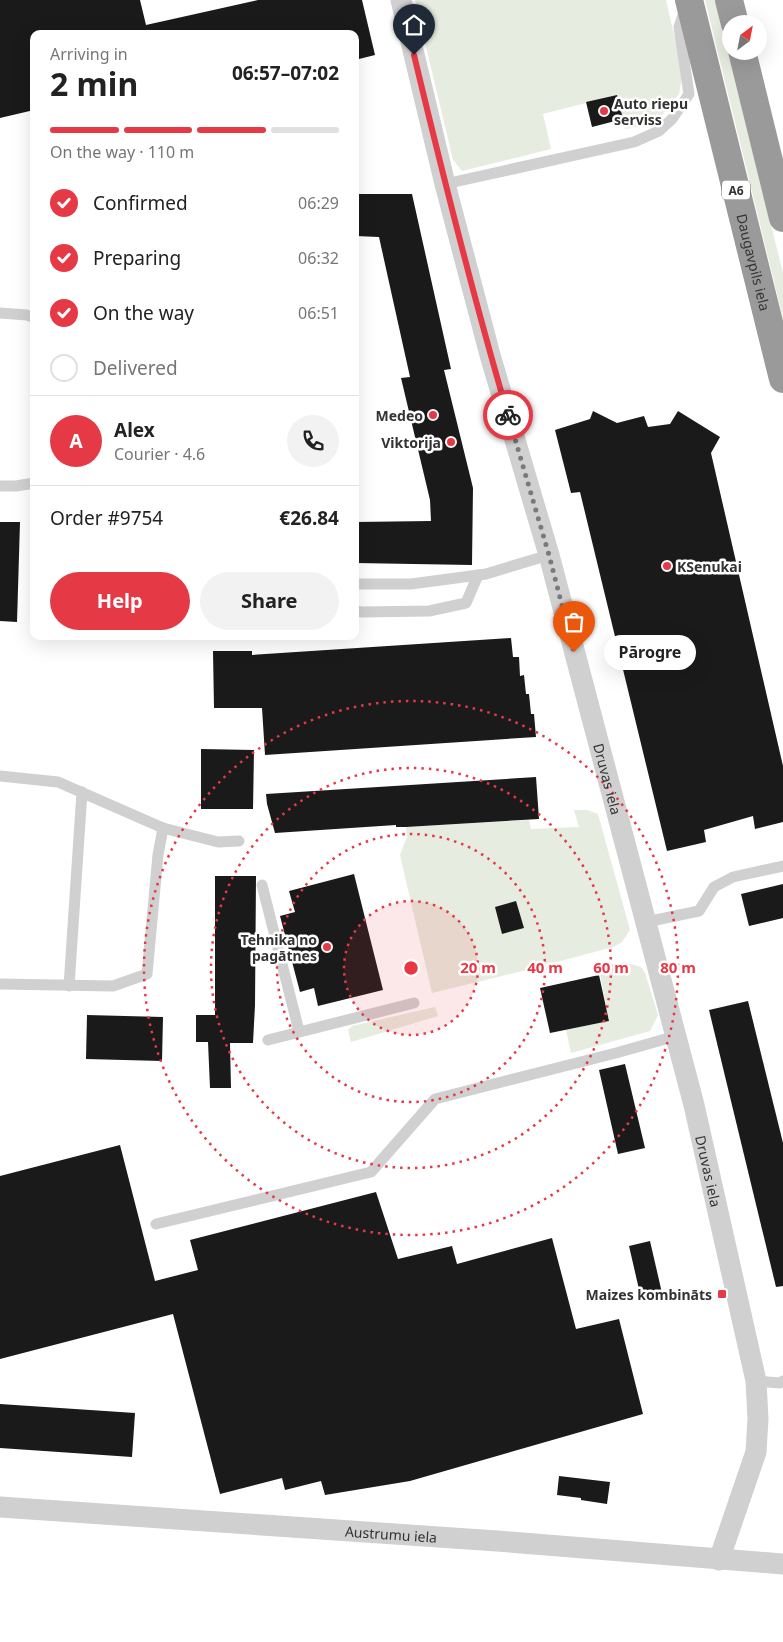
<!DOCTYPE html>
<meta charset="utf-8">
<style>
body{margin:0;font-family:"Noto Sans",sans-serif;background:#f2f2f2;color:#222;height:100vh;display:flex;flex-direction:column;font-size:19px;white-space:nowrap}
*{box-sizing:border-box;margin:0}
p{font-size:16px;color:#767676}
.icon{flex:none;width:28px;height:28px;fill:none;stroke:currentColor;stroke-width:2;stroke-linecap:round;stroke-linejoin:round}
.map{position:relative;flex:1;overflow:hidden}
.details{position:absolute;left:30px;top:30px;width:329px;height:610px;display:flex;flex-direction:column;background:#fff;border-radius:10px;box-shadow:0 5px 20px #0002}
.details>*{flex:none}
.needle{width:32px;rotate:32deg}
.tools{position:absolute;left:722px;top:15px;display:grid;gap:10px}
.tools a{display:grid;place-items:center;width:45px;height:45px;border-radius:50%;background:#fff;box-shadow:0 5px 20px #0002;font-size:25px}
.pin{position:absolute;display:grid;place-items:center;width:42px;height:42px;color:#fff;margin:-51px -21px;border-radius:50% 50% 50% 0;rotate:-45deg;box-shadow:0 0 5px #0007}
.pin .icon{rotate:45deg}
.courier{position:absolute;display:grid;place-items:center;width:50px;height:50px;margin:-25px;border:4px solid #e63946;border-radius:50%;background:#fff;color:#222;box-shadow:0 1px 6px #0007}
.bubble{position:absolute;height:35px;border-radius:18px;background:#fff;box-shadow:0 5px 20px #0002;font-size:16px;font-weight:700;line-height:35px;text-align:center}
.headline em{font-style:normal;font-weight:700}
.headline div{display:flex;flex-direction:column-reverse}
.headline{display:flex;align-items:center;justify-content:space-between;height:85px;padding:0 20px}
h1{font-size:32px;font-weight:700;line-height:38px}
.bar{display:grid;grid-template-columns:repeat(4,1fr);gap:8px 5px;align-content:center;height:60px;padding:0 20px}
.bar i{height:6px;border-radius:4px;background:#e0e0e0}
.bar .selected{background:#e63946}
.bar p{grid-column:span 4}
.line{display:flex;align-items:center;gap:12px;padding:0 20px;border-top:1px solid #e0e0e0}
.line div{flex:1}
.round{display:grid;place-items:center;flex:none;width:52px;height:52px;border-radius:26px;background:#f2f2f2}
ol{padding:0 20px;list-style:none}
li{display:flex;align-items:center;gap:15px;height:55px}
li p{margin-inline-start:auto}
li .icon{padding:5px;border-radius:50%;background:#e63946;color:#fff;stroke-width:4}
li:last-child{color:#767676}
li i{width:28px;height:28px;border:2px solid #e0e0e0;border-radius:50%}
.primary-button{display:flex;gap:10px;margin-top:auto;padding:10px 20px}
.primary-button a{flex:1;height:58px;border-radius:30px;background:#e63946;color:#fff;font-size:20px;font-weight:700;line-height:58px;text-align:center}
.primary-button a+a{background:#f2f2f2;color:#222}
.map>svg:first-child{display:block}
.green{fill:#e6ecdf}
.building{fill:#1a1a1a}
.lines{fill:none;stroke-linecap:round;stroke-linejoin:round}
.lane{stroke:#d0d0d0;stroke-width:11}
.street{stroke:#d0d0d0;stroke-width:21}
.highway{stroke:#9a9a9a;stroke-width:28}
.done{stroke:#7a7a7a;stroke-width:5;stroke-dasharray:0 9}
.route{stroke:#e63946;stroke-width:6}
.ring{fill:none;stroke:#e63946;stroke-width:2.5;stroke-dasharray:2.5 5}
.poi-dot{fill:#e63946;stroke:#fff;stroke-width:2}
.labels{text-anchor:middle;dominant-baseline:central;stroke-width:5;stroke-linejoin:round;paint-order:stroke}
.shield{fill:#fff;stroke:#707070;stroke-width:1}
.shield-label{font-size:12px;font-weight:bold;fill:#333}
.poi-label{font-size:14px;font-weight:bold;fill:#333;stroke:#fff;text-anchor:end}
.street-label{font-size:14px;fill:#333;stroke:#fff}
.centre{fill:#e63946;stroke:#fff;stroke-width:2.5}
.ring-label{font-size:15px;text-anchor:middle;font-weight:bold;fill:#e63946;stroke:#fff;stroke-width:5;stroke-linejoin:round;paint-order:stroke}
</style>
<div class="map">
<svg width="783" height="1642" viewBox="0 0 783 1642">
<rect width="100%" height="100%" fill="#fff"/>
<g class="green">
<polygon points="415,0 666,0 683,73 679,94 655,124 625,129 617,95 543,114 551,149 462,171 453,160"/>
<polygon points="705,0 715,0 783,273 783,318"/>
<polygon points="574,810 587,810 598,814 630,930 622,942 613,947 527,970 432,993 400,855 407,837 406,827 529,820 531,829 579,827"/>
<polygon points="624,962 641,967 645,973 658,1015 650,1031 571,1053 566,1030 609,1021 599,968"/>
<polygon points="435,1007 438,1016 351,1042 348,1030 352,1026"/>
</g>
<g class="building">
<polygon points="0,0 140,0 146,25 258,0 362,0 375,55 355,60 355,34 34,34 34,110 0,118"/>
<polygon points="617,95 623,119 592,127 586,102"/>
<polygon points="355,194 412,194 451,369 444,370 473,488 472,565 355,563 355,522 431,521 430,500 401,378 410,377 379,237 355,236"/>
<polygon points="593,411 617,423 644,416 648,427 670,424 678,411 720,437 711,453 783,766 783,822 755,829 753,816 704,830 706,842 667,851 580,492 571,493 555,430 590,419"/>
<polygon points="0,522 20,522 17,622 0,621"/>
<polygon points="511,638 513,657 519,657 520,676 524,675 526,694 529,694 531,714 534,714 536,737 265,755 262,708 214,708 213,651 252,651 252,655"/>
<polygon points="201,749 254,750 253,809 201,809"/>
<polygon points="536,777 539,819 406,827 396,827 396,825 275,833 267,804 266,794"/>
<polygon points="354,874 383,990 318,1006 314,988 300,992 280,916 295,912 289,891"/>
<polygon points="215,876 256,876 255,1005 253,1043 230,1043 231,1088 210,1088 208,1042 196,1042 196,1015 215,1015"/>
<polygon points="783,884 783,918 749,926 741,894"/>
<polygon points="516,901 524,928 502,934 495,907"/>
<polygon points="599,975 609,1021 550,1033 540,988"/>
<polygon points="748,1001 783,1143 783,1286 776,1287 709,1010"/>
<polygon points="87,1015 163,1017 162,1061 86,1059"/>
<polygon points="625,1064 645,1148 618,1154 599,1070"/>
<polygon points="120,1145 155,1281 198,1270 190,1240 376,1192 398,1259 452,1246 457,1264 552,1238 576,1329 619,1319 643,1414 410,1481 325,1495 321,1481 285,1490 282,1478 220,1494 173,1314 0,1359 0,1176"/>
<polygon points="650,1241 662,1293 641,1298 629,1246"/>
<polygon points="0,1404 135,1413 132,1457 0,1448"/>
<polygon points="559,1476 610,1482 607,1504 581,1500 581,1498 557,1495"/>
</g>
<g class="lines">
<g class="lane">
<polyline points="445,184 634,142 659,131 672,119 689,94 679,27 685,9"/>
<polyline points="0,313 27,315 34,318"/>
<polyline points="0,486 16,486 34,483"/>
<polyline points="355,584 411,584 486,574 549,555"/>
<polyline points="355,611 362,612 429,611 466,603 478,575"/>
<polyline points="0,776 58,782 163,828 218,842 239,841"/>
<polyline points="262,885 299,1031"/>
<polyline points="646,922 699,911 714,887 733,877 783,866"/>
<polyline points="0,984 113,986 147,974 158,855 163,828"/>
<polyline points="69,986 82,792"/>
<polyline points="268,1040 414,1003"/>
<polyline points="156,1224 371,1172 435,1099 616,1053 676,1036"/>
<polyline points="756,1381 780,1383 783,1381"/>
</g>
<g class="street">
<path id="s1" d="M401,0l44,184 45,171 59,200 145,550 62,276 2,38 -2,33 -37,108"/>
<path id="s2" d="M0,1507l497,34 286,23"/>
</g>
<g class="highway">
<path id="s3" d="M689,0l94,379"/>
<polyline points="729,0 735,24"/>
<polyline points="742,51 783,218"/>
</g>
</g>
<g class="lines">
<polyline class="done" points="508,415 549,555 574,652"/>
<path class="route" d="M414,55c29,121 59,241 94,360"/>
</g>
<circle cx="411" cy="968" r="67" fill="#e63946" fill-opacity=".12"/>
<g class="ring">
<circle cx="411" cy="968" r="67"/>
<circle cx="411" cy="968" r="134"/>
<circle cx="411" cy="968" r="200"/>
<circle cx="411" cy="968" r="267"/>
</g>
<g class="poi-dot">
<circle cx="604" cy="111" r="5"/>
<circle cx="433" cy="415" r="5"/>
<circle cx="451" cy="442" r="5"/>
<circle cx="667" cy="566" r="5"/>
<circle cx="327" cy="947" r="5"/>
<rect x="717" y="1289" width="10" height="10" rx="2.5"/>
</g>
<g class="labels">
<rect class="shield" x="722" y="180.5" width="28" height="19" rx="4"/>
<g class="shield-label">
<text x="736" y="190">A6</text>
</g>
<g class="poi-label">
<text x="614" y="103" text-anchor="start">Auto riepu<tspan x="614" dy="16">serviss</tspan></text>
<text x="423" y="415">Medeo</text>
<text x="441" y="442">Viktorija</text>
<text x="677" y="566" text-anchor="start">KSenukai</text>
<text x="317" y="939">Tehnika no<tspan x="317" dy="16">pagātnes</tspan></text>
<text x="712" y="1294">Maizes kombināts</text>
</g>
<g class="street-label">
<text stroke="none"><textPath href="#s3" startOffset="270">Daugavpils iela</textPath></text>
<text stroke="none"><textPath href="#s1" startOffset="806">Druvas iela</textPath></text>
<text stroke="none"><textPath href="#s1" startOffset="1211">Druvas iela</textPath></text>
<text stroke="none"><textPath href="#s2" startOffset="392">Austrumu iela</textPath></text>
</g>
</g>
<circle cx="411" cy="968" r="8" class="centre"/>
<g class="ring-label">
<text x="478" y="973">20 m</text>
<text x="545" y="973">40 m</text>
<text x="611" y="973">60 m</text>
<text x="678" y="973">80 m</text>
</g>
</svg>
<div class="tools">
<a><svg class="needle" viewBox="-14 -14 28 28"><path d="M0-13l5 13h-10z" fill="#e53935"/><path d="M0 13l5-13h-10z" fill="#767676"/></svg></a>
</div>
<div class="pin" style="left:574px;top:652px;background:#ea580c"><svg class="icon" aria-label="bag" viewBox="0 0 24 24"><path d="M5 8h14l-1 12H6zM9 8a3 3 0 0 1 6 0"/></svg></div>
<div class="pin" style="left:414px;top:55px;background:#1f2937"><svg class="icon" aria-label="home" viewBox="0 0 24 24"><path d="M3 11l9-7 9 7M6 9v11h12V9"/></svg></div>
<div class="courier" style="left:508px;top:415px"><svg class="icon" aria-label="bike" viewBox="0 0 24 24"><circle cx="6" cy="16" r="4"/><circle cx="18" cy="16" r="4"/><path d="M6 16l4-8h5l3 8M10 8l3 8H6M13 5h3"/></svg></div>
<div class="bubble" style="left:604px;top:635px;width:92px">Pārogre</div>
<section class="details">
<div class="headline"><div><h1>2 min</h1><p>Arriving in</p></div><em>06:57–07:02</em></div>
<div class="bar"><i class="selected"></i><i class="selected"></i><i class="selected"></i><i></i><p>On the way · 110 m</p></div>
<ol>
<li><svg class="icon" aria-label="check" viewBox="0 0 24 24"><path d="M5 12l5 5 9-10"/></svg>Confirmed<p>06:29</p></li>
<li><svg class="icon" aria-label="check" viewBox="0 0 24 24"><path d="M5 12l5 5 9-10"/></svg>Preparing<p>06:32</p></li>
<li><svg class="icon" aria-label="check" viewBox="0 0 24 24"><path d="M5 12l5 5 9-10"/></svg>On the way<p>06:51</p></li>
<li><i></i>Delivered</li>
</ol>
<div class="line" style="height:90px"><b class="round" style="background:#e63946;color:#fff">A</b><div><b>Alex</b><p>Courier · 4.6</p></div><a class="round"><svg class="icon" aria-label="phone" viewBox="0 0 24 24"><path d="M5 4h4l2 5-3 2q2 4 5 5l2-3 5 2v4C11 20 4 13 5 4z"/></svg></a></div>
<div class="line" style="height:65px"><div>Order #9754</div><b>€26.84</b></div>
<div class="primary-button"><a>Help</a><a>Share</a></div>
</section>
</div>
